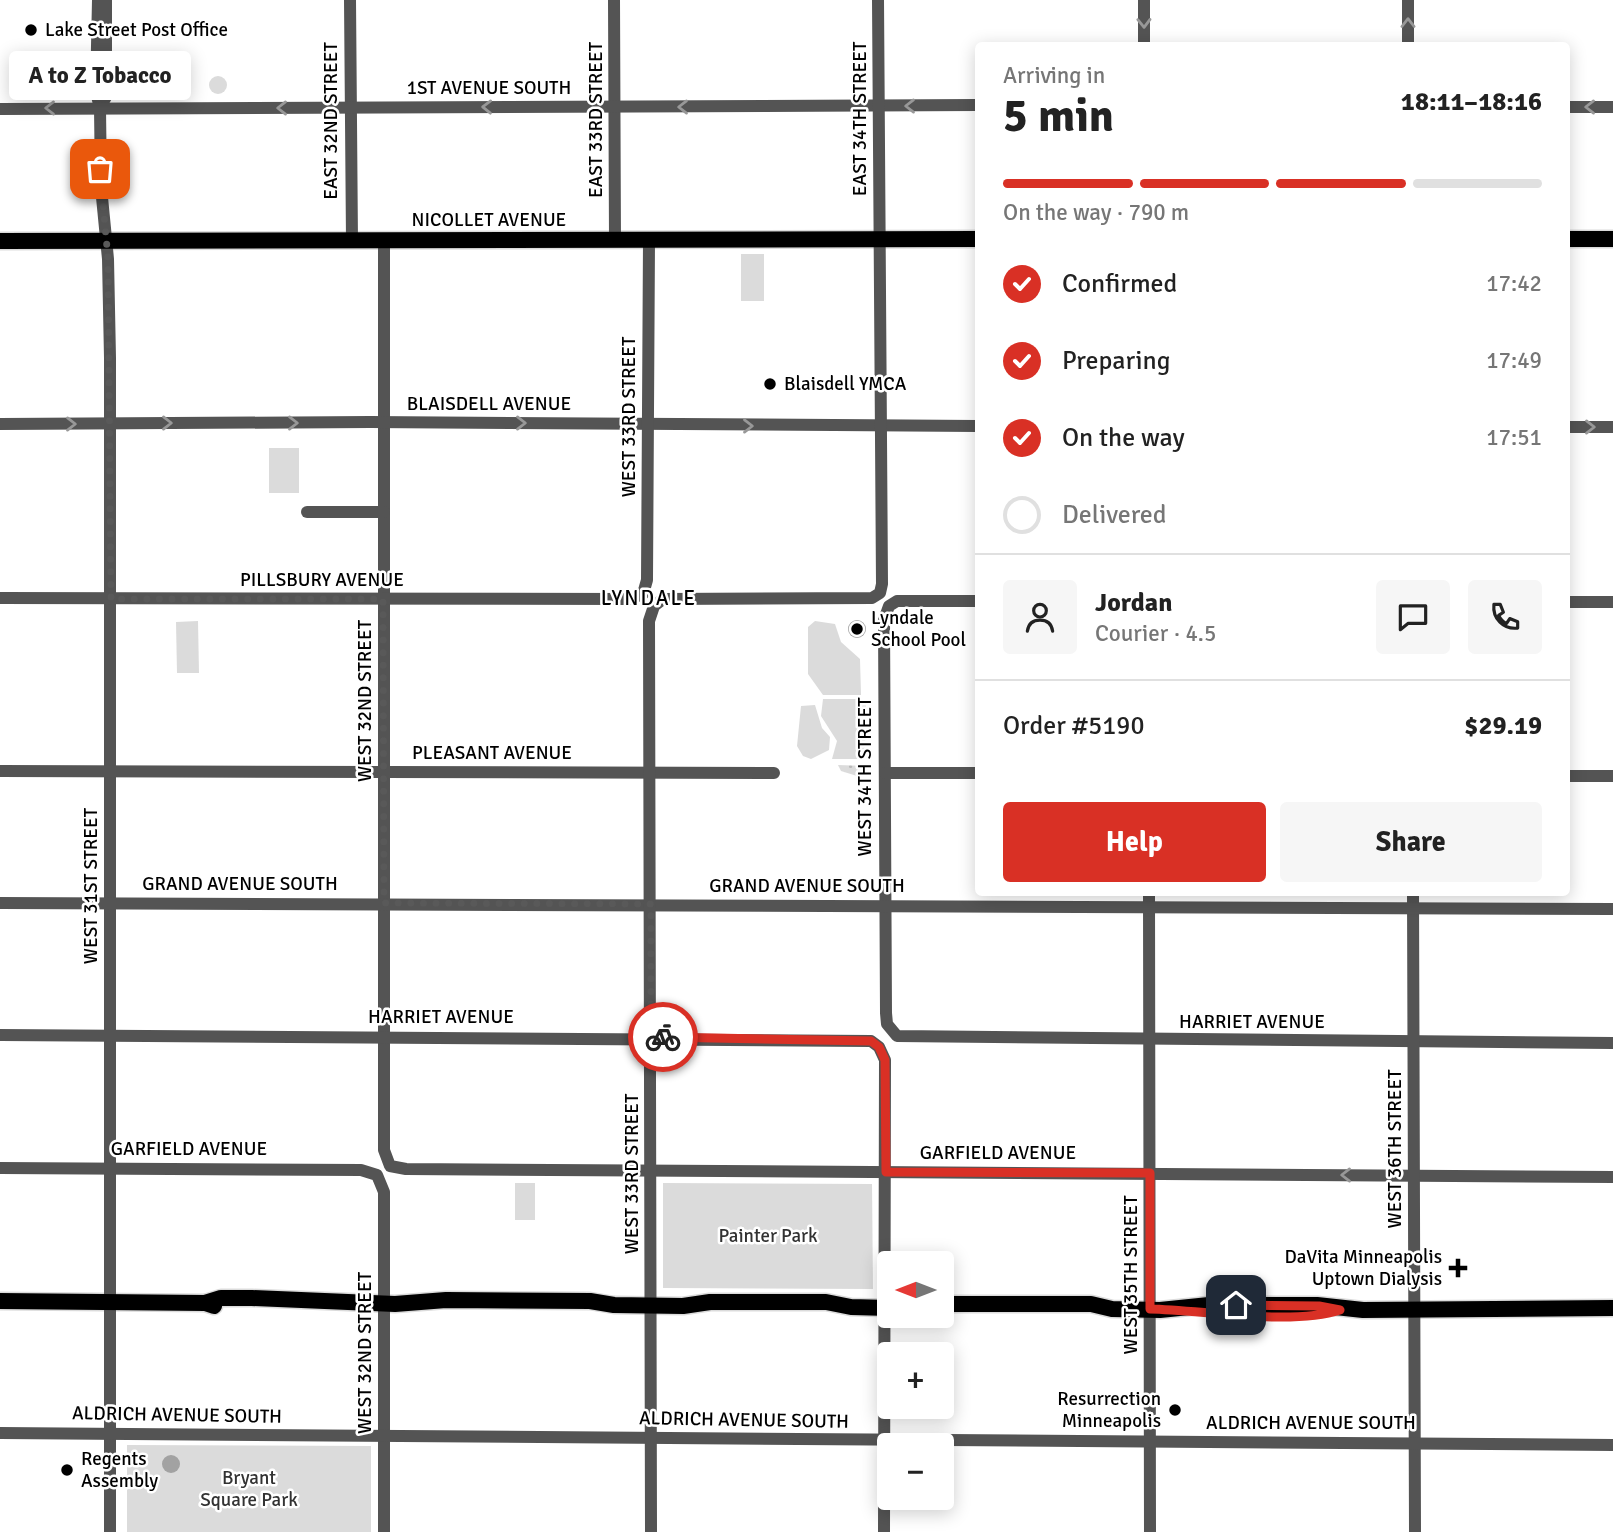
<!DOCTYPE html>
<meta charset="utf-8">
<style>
body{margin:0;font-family:Signika,sans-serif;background:#f6f6f6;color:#222;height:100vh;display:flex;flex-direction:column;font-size:26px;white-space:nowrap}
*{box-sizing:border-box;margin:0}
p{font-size:23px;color:#767676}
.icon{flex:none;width:38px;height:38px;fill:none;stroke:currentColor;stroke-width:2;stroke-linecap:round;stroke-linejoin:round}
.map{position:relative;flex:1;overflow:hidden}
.side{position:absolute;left:975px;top:42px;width:595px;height:854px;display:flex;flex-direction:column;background:#fff;border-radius:7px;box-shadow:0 4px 18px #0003}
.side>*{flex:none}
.needle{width:46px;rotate:270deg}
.controls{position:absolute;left:877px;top:1251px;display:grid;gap:14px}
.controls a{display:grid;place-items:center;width:77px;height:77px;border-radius:7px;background:#fff;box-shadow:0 4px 18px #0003;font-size:35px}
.pin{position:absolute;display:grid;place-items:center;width:60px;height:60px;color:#fff;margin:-30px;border-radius:14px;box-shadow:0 4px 10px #0006}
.courier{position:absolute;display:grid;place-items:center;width:70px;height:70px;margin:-35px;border:5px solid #d93025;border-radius:50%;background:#fff;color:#222;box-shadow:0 2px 9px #0007}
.bubble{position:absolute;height:49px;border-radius:7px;background:#fff;box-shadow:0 4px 18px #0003;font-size:23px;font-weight:700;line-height:49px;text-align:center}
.headline em{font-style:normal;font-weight:700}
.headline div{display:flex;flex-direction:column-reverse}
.headline{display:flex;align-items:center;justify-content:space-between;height:119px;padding:0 28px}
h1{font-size:46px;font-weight:700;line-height:52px}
.bar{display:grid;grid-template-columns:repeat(4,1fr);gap:10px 7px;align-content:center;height:84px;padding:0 28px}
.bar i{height:9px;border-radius:5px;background:#e0e0e0}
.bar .current{background:#d93025}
.bar p{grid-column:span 4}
.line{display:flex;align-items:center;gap:18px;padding:0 28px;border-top:2px solid #e0e0e0}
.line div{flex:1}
.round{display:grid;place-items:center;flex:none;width:74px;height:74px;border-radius:7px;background:#f6f6f6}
ol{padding:0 28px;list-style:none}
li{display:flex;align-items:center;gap:21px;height:77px}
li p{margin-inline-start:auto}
li .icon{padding:7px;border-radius:50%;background:#d93025;color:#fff;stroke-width:4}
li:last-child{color:#767676}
li i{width:38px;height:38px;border:4px solid #e0e0e0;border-radius:50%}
.button{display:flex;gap:14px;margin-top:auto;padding:14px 28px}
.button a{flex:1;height:80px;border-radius:7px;background:#d93025;color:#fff;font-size:28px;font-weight:700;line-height:80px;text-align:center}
.button a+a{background:#f6f6f6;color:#222}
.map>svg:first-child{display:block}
.grass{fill:url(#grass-dots)}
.green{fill:#dbdbdb}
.water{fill:#a2a2a2}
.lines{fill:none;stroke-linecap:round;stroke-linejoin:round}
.major-casing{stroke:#dbdbdb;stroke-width:19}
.minor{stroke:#545454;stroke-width:12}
.major{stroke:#000;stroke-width:16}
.oneway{stroke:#989898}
.done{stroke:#595959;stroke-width:7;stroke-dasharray:0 12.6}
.route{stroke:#d93025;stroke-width:9}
.poi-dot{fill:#000;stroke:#fff;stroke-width:2.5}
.labels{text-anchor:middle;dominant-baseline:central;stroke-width:5;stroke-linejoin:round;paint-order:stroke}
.poi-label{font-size:19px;fill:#000;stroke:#fff;text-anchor:start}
.street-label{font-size:19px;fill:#000;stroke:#fff}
.park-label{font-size:19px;fill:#323232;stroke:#fff}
.neighbourhood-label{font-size:21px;letter-spacing:2px;fill:#000;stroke:#fff}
</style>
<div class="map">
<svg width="1613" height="1532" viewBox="0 0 1613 1532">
<defs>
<pattern id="grass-dots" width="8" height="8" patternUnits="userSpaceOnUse" patternTransform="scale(1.75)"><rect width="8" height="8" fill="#dbdbdb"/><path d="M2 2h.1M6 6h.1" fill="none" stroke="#bababa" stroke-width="1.8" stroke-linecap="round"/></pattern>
</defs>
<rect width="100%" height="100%" fill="#fff"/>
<polygon class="grass" points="838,765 867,766 857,776 841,771"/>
<g class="green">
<circle cx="218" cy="85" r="9"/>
<rect x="741" y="254" width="23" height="47"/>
<rect x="269" y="448" width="30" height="45"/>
<polygon points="198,621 199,673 177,673 176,622"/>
<polygon points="815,621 835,624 841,642 860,659 861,695 823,695 808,674 808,627"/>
<polygon points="823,699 866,699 865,759 832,759 837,741 821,716"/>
<polygon points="815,705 822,728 830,737 829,750 811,759 803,756 797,746 801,706"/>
<rect x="515" y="1183" width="20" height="37"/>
<polygon points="663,1183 872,1184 873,1289 663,1288"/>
<polygon points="127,1445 371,1446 371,1532 127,1532"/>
</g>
<g class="water">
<circle cx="857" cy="629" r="9"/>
<circle cx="171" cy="1464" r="9"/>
</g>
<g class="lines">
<g class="major-casing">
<g id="major">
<polyline points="1566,239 1613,239"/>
<polyline points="0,241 978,239"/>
<polyline points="0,1301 205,1303 214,1306"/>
<polyline points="205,1303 221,1298 252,1298 395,1304 446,1300 590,1301 614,1305 683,1306 710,1302 826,1302 851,1307 889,1308"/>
<polyline points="942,1304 1091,1304 1112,1309 1160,1310 1209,1305 1317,1305 1363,1310 1613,1308"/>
</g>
</g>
<g class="minor">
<polyline points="98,0 96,92 100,108 101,187 108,259 110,358 110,1532"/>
<polyline points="350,0 352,241"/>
<polyline points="614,0 615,241"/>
<polyline points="1144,0 1144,46"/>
<polyline points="1408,0 1408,46"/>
<polyline points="1566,107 1613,107"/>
<polyline points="100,108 106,97 106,0"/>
<polyline points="0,109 978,105"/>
<polyline points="384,242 384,1150 390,1166 406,1169 1613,1177"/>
<polyline points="0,424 370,422 978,426"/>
<polyline points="1566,427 1613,427"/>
<polyline points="307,512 384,512"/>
<polyline points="0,598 630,599 643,594 647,580 649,241"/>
<polyline points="978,601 897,601 889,606 884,620 886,1013 887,1024 897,1036 1613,1043"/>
<polyline points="1566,602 1613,602"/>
<polyline points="0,771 774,773"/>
<polyline points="885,773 978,773"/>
<polyline points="1566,776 1613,776"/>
<polyline points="1149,892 1150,1532"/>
<polyline points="1413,892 1415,1532"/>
<polyline points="0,903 1613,909"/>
<polyline points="0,1035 871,1041 879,1047 885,1060 884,1532"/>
<polyline points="0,1168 361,1170 377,1175 384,1192 384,1532"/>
<polyline points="0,1433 1613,1445"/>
<polyline points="651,1532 649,621 654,606 663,599 872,598 880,593 882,584 878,0"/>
</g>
<use href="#major" class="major"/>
</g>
<defs><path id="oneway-chevron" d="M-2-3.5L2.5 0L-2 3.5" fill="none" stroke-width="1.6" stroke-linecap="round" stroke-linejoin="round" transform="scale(1.75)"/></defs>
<g class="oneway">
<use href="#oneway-chevron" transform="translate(1144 23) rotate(89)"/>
<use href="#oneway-chevron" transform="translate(1408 23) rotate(-90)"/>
<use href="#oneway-chevron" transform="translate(910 106) rotate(180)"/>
<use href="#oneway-chevron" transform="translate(487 107) rotate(-179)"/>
<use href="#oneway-chevron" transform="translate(683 107) rotate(180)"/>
<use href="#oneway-chevron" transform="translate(1590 107) rotate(-180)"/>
<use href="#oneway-chevron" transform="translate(50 108) rotate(180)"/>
<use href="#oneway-chevron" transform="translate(282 108) rotate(180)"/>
<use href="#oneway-chevron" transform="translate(167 423)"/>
<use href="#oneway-chevron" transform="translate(293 423)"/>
<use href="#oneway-chevron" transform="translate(521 423)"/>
<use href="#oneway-chevron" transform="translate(71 424)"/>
<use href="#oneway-chevron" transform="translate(748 426)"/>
<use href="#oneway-chevron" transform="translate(1590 427)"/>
<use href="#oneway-chevron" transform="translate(1346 1175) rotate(-180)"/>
</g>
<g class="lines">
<polyline class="done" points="100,169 108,259 111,599 383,599 384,903 651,904 651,1037 663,1037"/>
<path class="route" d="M663,1037l208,4 8,6 6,13 1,112 264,1v136c53,1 141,17 190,1l-21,-4 -83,-1"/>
</g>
<g class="poi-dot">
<circle cx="31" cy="30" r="7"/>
<circle cx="770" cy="384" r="7"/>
<circle cx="857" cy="629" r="7"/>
<path d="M1454.5 1257.5h7v7h7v7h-7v7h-7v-7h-7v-7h7z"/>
<circle cx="1175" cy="1410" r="7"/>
<circle cx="67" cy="1470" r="7"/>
</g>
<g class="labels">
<g class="poi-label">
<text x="45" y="30">Lake Street Post Office</text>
<text x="784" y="384">Blaisdell YMCA</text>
<text x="871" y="618">Lyndale<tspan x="871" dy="22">School Pool</tspan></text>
<text x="1442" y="1257" text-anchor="end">DaVita Minneapolis<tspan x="1442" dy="22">Uptown Dialysis</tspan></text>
<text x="1161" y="1399" text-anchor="end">Resurrection<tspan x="1161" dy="22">Minneapolis</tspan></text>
<text x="81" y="1459">Regents<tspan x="81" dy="22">Assembly</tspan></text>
</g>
<g class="street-label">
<text x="489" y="88">1ST AVENUE SOUTH</text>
<text transform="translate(860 119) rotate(-90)">EAST 34TH STREET</text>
<text transform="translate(596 120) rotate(-90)">EAST 33RD STREET</text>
<text transform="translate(331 121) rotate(-90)">EAST 32ND STREET</text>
<text x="489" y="220">NICOLLET AVENUE</text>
<text x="489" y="404">BLAISDELL AVENUE</text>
<text transform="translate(629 417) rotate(-90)">WEST 33RD STREET</text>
<text x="322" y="580">PILLSBURY AVENUE</text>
<text transform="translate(365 701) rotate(-90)">WEST 32ND STREET</text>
<text x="492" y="753">PLEASANT AVENUE</text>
<text transform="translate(865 777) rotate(-90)">WEST 34TH STREET</text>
<text x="240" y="884">GRAND AVENUE SOUTH</text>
<text transform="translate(91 886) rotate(-90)">WEST 31ST STREET</text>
<text x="807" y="886">GRAND AVENUE SOUTH</text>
<text x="441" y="1017">HARRIET AVENUE</text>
<text x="1252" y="1022">HARRIET AVENUE</text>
<text x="189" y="1149">GARFIELD AVENUE</text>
<text transform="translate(1395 1149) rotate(-90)">WEST 36TH STREET</text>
<text x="998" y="1153">GARFIELD AVENUE</text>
<text transform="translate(632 1174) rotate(-90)">WEST 33RD STREET</text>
<text transform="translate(1131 1275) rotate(-90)">WEST 35TH STREET</text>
<text transform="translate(365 1353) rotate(-90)">WEST 32ND STREET</text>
<text transform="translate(177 1415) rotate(1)">ALDRICH AVENUE SOUTH</text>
<text transform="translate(744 1420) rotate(1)">ALDRICH AVENUE SOUTH</text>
<text x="1311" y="1423">ALDRICH AVENUE SOUTH</text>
</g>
<g class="park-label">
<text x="768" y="1236">Painter Park</text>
<text x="249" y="1478">Bryant<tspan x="249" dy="22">Square Park</tspan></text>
</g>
<g class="neighbourhood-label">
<text x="649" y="598">LYNDALE</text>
</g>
</g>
</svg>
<div class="controls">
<a><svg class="needle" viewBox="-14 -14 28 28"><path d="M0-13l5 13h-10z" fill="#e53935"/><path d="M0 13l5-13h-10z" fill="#767676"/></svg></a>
<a>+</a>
<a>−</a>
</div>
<div class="pin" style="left:100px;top:169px;background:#ea580c"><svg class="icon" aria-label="bag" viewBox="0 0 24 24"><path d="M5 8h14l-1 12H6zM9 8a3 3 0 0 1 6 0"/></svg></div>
<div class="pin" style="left:1236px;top:1305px;background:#1f2937"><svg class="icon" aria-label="home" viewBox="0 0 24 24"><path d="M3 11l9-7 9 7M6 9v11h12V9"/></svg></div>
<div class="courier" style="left:663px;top:1037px"><svg class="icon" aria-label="bike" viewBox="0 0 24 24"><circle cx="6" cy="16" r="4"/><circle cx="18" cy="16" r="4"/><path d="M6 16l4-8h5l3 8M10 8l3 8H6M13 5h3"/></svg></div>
<div class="bubble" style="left:9px;top:51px;width:182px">A to Z Tobacco</div>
<section class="side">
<div class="headline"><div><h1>5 min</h1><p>Arriving in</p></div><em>18:11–18:16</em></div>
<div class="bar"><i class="current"></i><i class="current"></i><i class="current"></i><i></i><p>On the way · 790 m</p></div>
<ol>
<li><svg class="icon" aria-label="check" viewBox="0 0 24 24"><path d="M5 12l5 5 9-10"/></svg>Confirmed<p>17:42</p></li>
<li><svg class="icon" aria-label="check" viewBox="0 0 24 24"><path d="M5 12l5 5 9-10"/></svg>Preparing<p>17:49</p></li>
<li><svg class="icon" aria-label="check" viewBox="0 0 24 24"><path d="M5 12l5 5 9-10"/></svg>On the way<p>17:51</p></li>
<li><i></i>Delivered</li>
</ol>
<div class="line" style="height:126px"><a class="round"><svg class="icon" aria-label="person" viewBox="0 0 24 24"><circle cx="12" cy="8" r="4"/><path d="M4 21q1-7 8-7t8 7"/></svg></a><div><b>Jordan</b><p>Courier · 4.5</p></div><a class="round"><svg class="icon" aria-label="chat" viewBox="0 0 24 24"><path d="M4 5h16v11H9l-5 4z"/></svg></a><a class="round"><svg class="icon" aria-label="phone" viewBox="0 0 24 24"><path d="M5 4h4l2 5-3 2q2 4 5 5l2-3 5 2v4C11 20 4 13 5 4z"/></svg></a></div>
<div class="line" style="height:91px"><div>Order #5190</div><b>$29.19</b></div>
<div class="button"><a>Help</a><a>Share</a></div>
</section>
</div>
